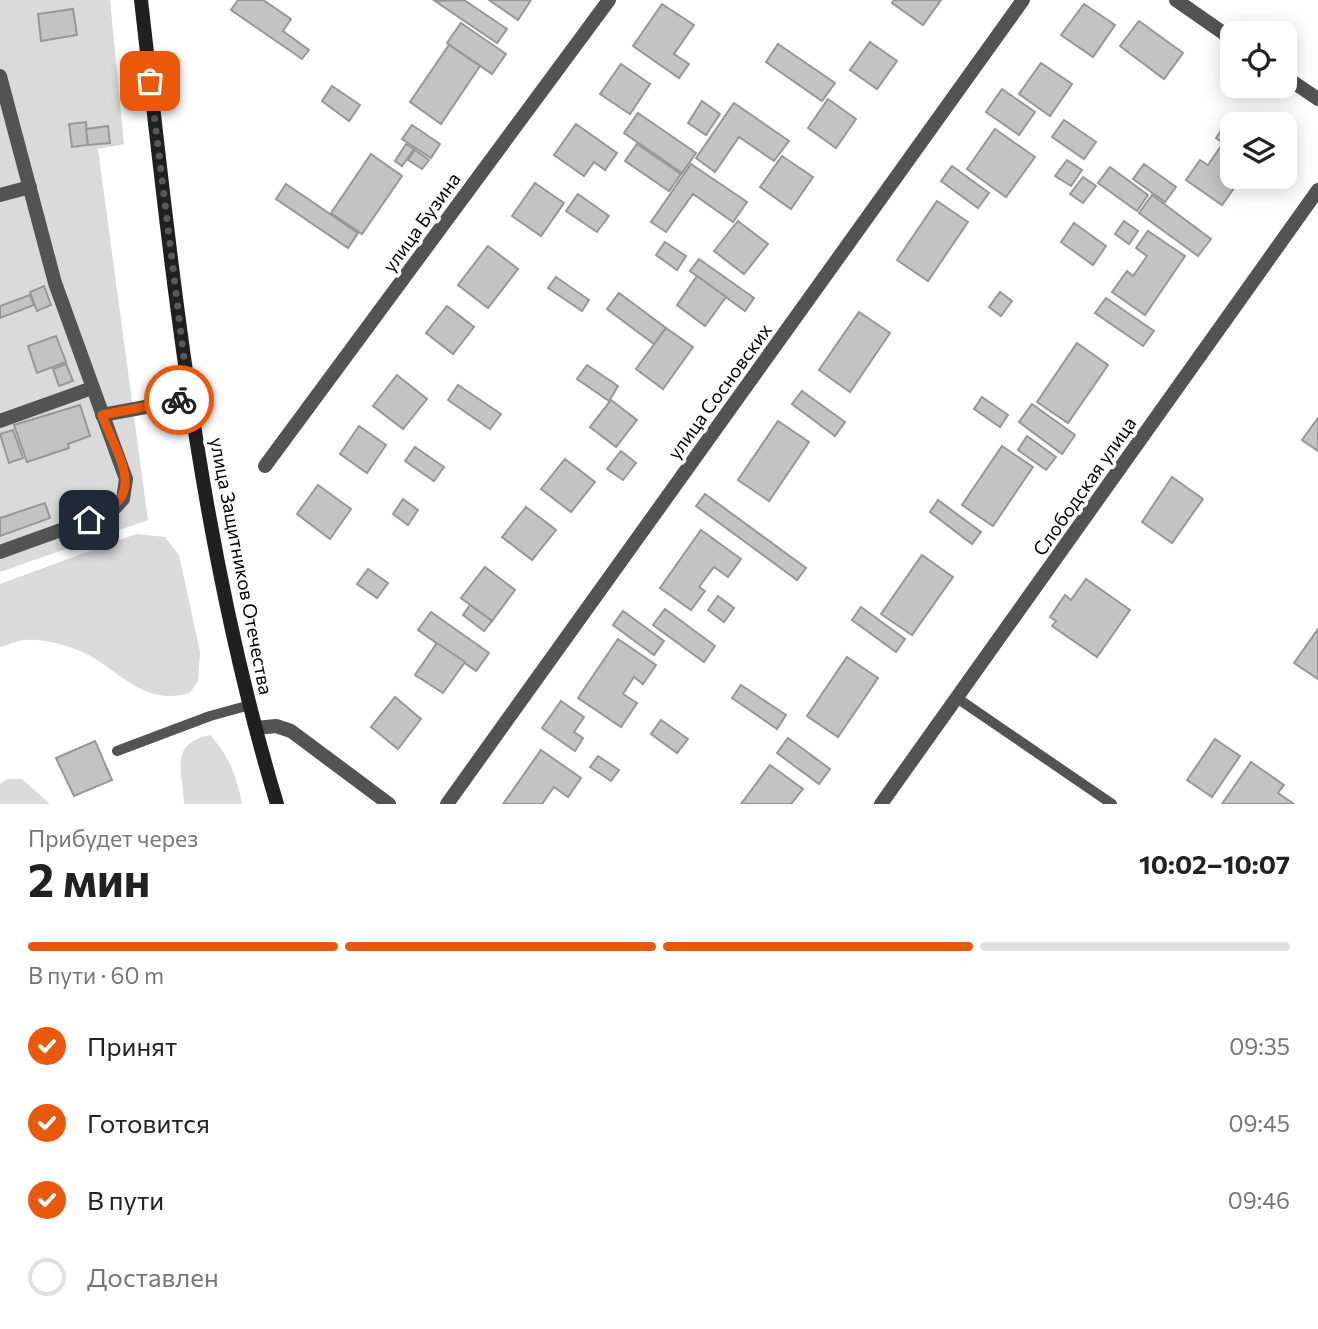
<!DOCTYPE html>
<html lang="ru">
<meta charset="utf-8">
<style>
body{margin:0;font-family:Commissioner,sans-serif;background:#f6f6f6;color:#222;height:100vh;display:flex;flex-direction:column;font-size:26px;white-space:nowrap}
*{box-sizing:border-box;margin:0}
p{font-size:23px;color:#767676}
.icon{flex:none;width:38px;height:38px;fill:none;stroke:currentColor;stroke-width:2;stroke-linecap:round;stroke-linejoin:round}
.map{position:relative;height:804px;overflow:hidden}
.details{display:flex;flex-direction:column;background:#fff;flex:1}
.details>*{flex:none}
.controls{position:absolute;left:1220px;top:21px;display:grid;gap:14px}
.controls a{display:grid;place-items:center;width:77px;height:77px;border-radius:14px;background:#fff;box-shadow:0 4px 18px #0003;font-size:35px}
.pin{position:absolute;display:grid;place-items:center;width:60px;height:60px;color:#fff;margin:-30px;border-radius:14px;box-shadow:0 4px 10px #0006}
.courier{position:absolute;display:grid;place-items:center;width:70px;height:70px;margin:-35px;border:5px solid #ea580c;border-radius:50%;background:#fff;color:#222;box-shadow:0 2px 9px #0007}
.headline em{font-style:normal;font-weight:700}
.headline div{display:flex;flex-direction:column-reverse}
.headline{display:flex;align-items:center;justify-content:space-between;height:119px;padding:0 28px}
h1{font-size:46px;font-weight:700;line-height:52px}
.bar{display:grid;grid-template-columns:repeat(4,1fr);gap:10px 7px;align-content:center;height:84px;padding:0 28px}
.bar i{height:9px;border-radius:5px;background:#e0e0e0}
.bar .active{background:#ea580c}
.bar p{grid-column:span 4}
ol{padding:0 28px;list-style:none}
li{display:flex;align-items:center;gap:21px;height:77px}
li p{margin-inline-start:auto}
li .icon{padding:7px;border-radius:50%;background:#ea580c;color:#fff;stroke-width:4}
li:last-child{color:#767676}
li i{width:38px;height:38px;border:4px solid #e0e0e0;border-radius:50%}
.map>svg:first-child{display:block}
.green{fill:#dadada}
.building{fill:#c3c3c3;stroke:#979797;stroke-width:2}
.lines{fill:none;stroke-linecap:round;stroke-linejoin:round}
.service{stroke:#535353;stroke-width:10}
.minor{stroke:#535353;stroke-width:14}
.secondary{stroke:#202020;stroke-width:14}
.done{stroke:#595959;stroke-width:7;stroke-dasharray:0 12.6}
.route{stroke:#ea580c;stroke-width:9}
.labels{text-anchor:middle;dominant-baseline:central;stroke-width:7;stroke-linejoin:round;paint-order:stroke}
.street-label{font-size:19px;fill:#000;stroke:#fff}
</style>
<div class="map">
<svg width="1318" height="804" viewBox="0 0 1318 804">
<rect width="100%" height="100%" fill="#fff"/>
<g class="green">
<polygon points="0,0 110,0 124,144 98,149 148,520 0,572"/>
<path d="M136,534l29,3 14,18 21,97 -2,29 -8,12c-42,12 -63,-14 -96,-35 -17,-10 -48,-20 -68,-18 -8,0 -18,5 -26,7v-63z"/>
<path d="M210,735c19,21 27,41 32,69h-58c-1,-33 -16,-60 26,-69z"/>
<polygon points="7,779 22,779 50,804 0,804 0,784"/>
</g>
<g class="building">
<polygon points="238,0 263,0 291,19 283,31 309,50 302,59 231,10"/>
<polygon points="464,0 507,29 497,43 435,1"/>
<polygon points="489,0 531,0 518,20"/>
<polygon points="894,0 941,0 923,25 892,3"/>
<polygon points="662,4 694,25 674,54 689,64 679,78 633,46"/>
<polygon points="1084,4 1115,25 1093,57 1061,35"/>
<polygon points="73,9 77,35 41,41 38,14"/>
<polygon points="1139,21 1183,53 1164,79 1120,46"/>
<polygon points="461,23 506,54 492,74 447,43"/>
<polygon points="870,42 897,61 877,89 850,70"/>
<polygon points="778,44 835,83 822,101 766,62"/>
<polygon points="449,45 480,66 441,124 410,102"/>
<polygon points="1041,63 1072,84 1050,116 1019,94"/>
<polygon points="621,64 650,84 630,114 600,94"/>
<polygon points="332,86 360,105 349,121 322,101"/>
<polygon points="1002,89 1035,112 1019,135 986,112"/>
<polygon points="828,99 856,119 836,148 808,128"/>
<polygon points="702,101 720,114 706,135 688,123"/>
<polygon points="734,103 789,141 774,161 739,137 715,172 696,158"/>
<polygon points="638,113 696,153 682,173 624,133"/>
<polygon points="1064,120 1096,142 1084,159 1052,137"/>
<polygon points="86,122 88,145 72,147 69,124"/>
<polygon points="1227,122 1232,125 1232,177 1242,177 1222,205 1186,180 1200,160 1208,165 1223,143 1216,138"/>
<polygon points="576,124 617,153 605,170 594,162 584,176 554,155"/>
<polygon points="412,125 440,144 431,158 402,139"/>
<polygon points="108,126 110,143 88,145 86,129"/>
<polygon points="995,129 1035,157 1006,197 967,169"/>
<polygon points="406,144 414,149 402,166 395,161"/>
<polygon points="637,144 681,174 669,191 625,161"/>
<polygon points="415,150 429,160 422,169 408,160"/>
<polygon points="371,154 402,176 362,234 331,213"/>
<polygon points="782,156 813,177 791,209 760,187"/>
<polygon points="1067,160 1082,170 1071,186 1055,176"/>
<polygon points="691,164 747,202 733,222 693,194 666,232 651,222"/>
<polygon points="1144,164 1176,187 1165,202 1133,179"/>
<polygon points="952,166 989,193 978,208 941,181"/>
<polygon points="1110,167 1148,195 1137,211 1098,183"/>
<polygon points="1083,177 1096,186 1083,203 1070,194"/>
<polygon points="535,183 564,203 541,236 512,216"/>
<polygon points="286,184 358,233 348,248 276,199"/>
<polygon points="578,194 609,216 597,232 566,211"/>
<polygon points="1152,195 1211,239 1198,256 1139,213"/>
<polygon points="937,201 968,222 928,281 897,260"/>
<polygon points="738,221 768,244 744,274 714,251"/>
<polygon points="1124,221 1138,231 1129,244 1115,234"/>
<polygon points="1074,223 1106,246 1093,265 1061,242"/>
<polygon points="1148,231 1185,256 1145,315 1112,292 1127,271 1133,276 1147,256 1136,248"/>
<polygon points="665,242 686,256 677,270 656,255"/>
<polygon points="488,246 518,269 488,308 458,285"/>
<polygon points="699,259 754,298 745,311 690,271"/>
<polygon points="697,276 726,297 705,326 677,305"/>
<polygon points="556,277 589,300 582,311 548,288"/>
<polygon points="44,286 51,305 37,311 30,292"/>
<polygon points="1000,292 1012,301 1001,316 989,307"/>
<polygon points="619,293 666,328 654,344 607,309"/>
<polygon points="30,295 34,305 0,318 0,306"/>
<polygon points="1106,298 1154,331 1143,346 1095,313"/>
<polygon points="447,306 474,327 453,354 426,333"/>
<polygon points="859,312 890,333 850,392 819,370"/>
<polygon points="666,328 693,347 663,389 636,369"/>
<polygon points="56,336 66,362 37,373 28,346"/>
<polygon points="1077,343 1108,365 1068,423 1037,402"/>
<polygon points="66,364 73,381 59,386 53,369"/>
<polygon points="587,365 618,386 609,401 577,379"/>
<polygon points="397,375 427,399 403,429 373,406"/>
<polygon points="458,385 501,414 490,429 448,400"/>
<polygon points="802,391 845,422 835,436 792,404"/>
<polygon points="982,397 1008,415 1000,427 974,409"/>
<polygon points="611,400 637,420 616,447 590,427"/>
<polygon points="1032,404 1075,435 1062,454 1019,422"/>
<polygon points="80,405 90,436 68,444 69,448 27,462 14,425"/>
<polygon points="1318,418 1318,451 1302,440"/>
<polygon points="778,421 809,442 769,501 738,480"/>
<polygon points="359,426 386,445 367,473 340,454"/>
<polygon points="13,430 23,458 9,463 0,434"/>
<polygon points="1027,436 1056,457 1046,470 1018,450"/>
<polygon points="1002,446 1033,467 993,526 962,505"/>
<polygon points="415,447 444,467 434,481 405,461"/>
<polygon points="621,451 636,463 623,480 607,469"/>
<polygon points="565,459 595,482 571,512 541,489"/>
<polygon points="1172,477 1203,499 1172,543 1142,522"/>
<polygon points="318,485 351,509 330,539 297,514"/>
<polygon points="705,494 806,568 797,580 696,506"/>
<polygon points="403,499 418,510 408,525 393,514"/>
<polygon points="938,500 981,532 972,544 930,512"/>
<polygon points="45,503 50,518 0,536 0,518"/>
<polygon points="526,507 556,530 532,560 502,537"/>
<polygon points="701,530 741,559 728,577 714,567 699,587 705,591 691,610 660,588"/>
<polygon points="922,555 953,577 912,635 881,614"/>
<polygon points="485,567 515,590 492,621 461,598"/>
<polygon points="368,569 388,583 377,598 357,584"/>
<polygon points="1086,579 1130,610 1097,657 1052,626 1056,621 1050,617 1065,595 1071,600"/>
<polygon points="718,596 734,608 724,622 708,610"/>
<polygon points="470,605 492,621 484,631 463,615"/>
<polygon points="861,607 905,639 896,652 852,620"/>
<polygon points="665,609 715,646 704,662 653,625"/>
<polygon points="623,611 664,641 654,655 613,625"/>
<polygon points="431,612 489,653 476,671 418,630"/>
<polygon points="1318,629 1318,679 1294,663"/>
<polygon points="618,639 656,665 643,684 634,677 623,694 637,703 621,727 578,698"/>
<polygon points="437,643 465,662 443,693 415,675"/>
<polygon points="847,657 878,678 838,737 807,716"/>
<polygon points="741,685 786,715 777,729 732,698"/>
<polygon points="395,697 421,719 398,749 371,727"/>
<polygon points="561,701 584,717 574,732 583,738 575,751 542,728"/>
<polygon points="661,720 688,739 677,753 651,734"/>
<polygon points="788,738 830,769 819,784 777,753"/>
<polygon points="1215,739 1240,756 1212,797 1187,780"/>
<polygon points="95,741 112,780 74,796 56,758"/>
<polygon points="541,750 581,778 568,797 554,787 542,804 503,804"/>
<polygon points="598,756 619,770 611,781 590,767"/>
<polygon points="1251,762 1284,785 1278,793 1294,804 1222,804"/>
<polygon points="770,765 803,789 791,804 741,804"/>
</g>
<g class="lines">
<g class="service">
<polyline points="957,698 1112,804"/>
<polyline points="117,751 210,716 250,705"/>
</g>
<g class="minor">
<polyline points="1176,0 1232,39"/>
<polyline points="0,76 55,283 126,479 123,499 111,512 0,552"/>
<polyline points="1284,76 1318,99"/>
<polyline points="0,195 30,187"/>
<polyline points="102,415 189,399"/>
<polyline points="0,421 92,388"/>
<polyline points="265,466 609,0"/>
<polyline points="256,728 276,726 291,731 389,804"/>
<polyline points="447,804 1023,0"/>
<polyline points="881,804 1318,190"/>
</g>
<path class="secondary" d="M141,0c31,270 57,543 136,804"/>
</g>
<g class="lines">
<polyline class="done" points="150,81 189,399 179,400"/>
<path class="route" d="M89,520c61,-23 30,-59 13,-105l77,-15"/>
</g>
<g class="labels">
<g class="street-label">
<text transform="translate(421 222) rotate(-54)">улица Бузина</text>
<text transform="translate(719 391) rotate(-54)">улица Сосновских</text>
<text transform="translate(1084 486) rotate(-55)">Слободская улица</text>
<text transform="translate(242 566) rotate(79)">улица Защитников Отечества</text>
</g>
</g>
</svg>
<div class="controls">
<a><svg class="icon" aria-label="locate" viewBox="0 0 24 24"><circle cx="12" cy="12" r="6"/><path d="M12 2v4M12 18v4M2 12h4M18 12h4"/></svg></a>
<a><svg class="icon" aria-label="layers" viewBox="0 0 24 24"><path d="M12 4l9 5-9 5-9-5zM3 14l9 5 9-5"/></svg></a>
</div>
<div class="pin" style="left:150px;top:81px;background:#ea580c"><svg class="icon" aria-label="bag" viewBox="0 0 24 24"><path d="M5 8h14l-1 12H6zM9 8a3 3 0 0 1 6 0"/></svg></div>
<div class="pin" style="left:89px;top:520px;background:#1f2937"><svg class="icon" aria-label="home" viewBox="0 0 24 24"><path d="M3 11l9-7 9 7M6 9v11h12V9"/></svg></div>
<div class="courier" style="left:179px;top:400px"><svg class="icon" aria-label="bike" viewBox="0 0 24 24"><circle cx="6" cy="16" r="4"/><circle cx="18" cy="16" r="4"/><path d="M6 16l4-8h5l3 8M10 8l3 8H6M13 5h3"/></svg></div>
</div>
<section class="details">
<div class="headline"><div><h1>2 мин</h1><p>Прибудет через</p></div><em>10:02–10:07</em></div>
<div class="bar"><i class="active"></i><i class="active"></i><i class="active"></i><i></i><p>В пути · 60 m</p></div>
<ol>
<li><svg class="icon" aria-label="check" viewBox="0 0 24 24"><path d="M5 12l5 5 9-10"/></svg>Принят<p>09:35</p></li>
<li><svg class="icon" aria-label="check" viewBox="0 0 24 24"><path d="M5 12l5 5 9-10"/></svg>Готовится<p>09:45</p></li>
<li><svg class="icon" aria-label="check" viewBox="0 0 24 24"><path d="M5 12l5 5 9-10"/></svg>В пути<p>09:46</p></li>
<li><i></i>Доставлен</li>
</ol>
</section>
